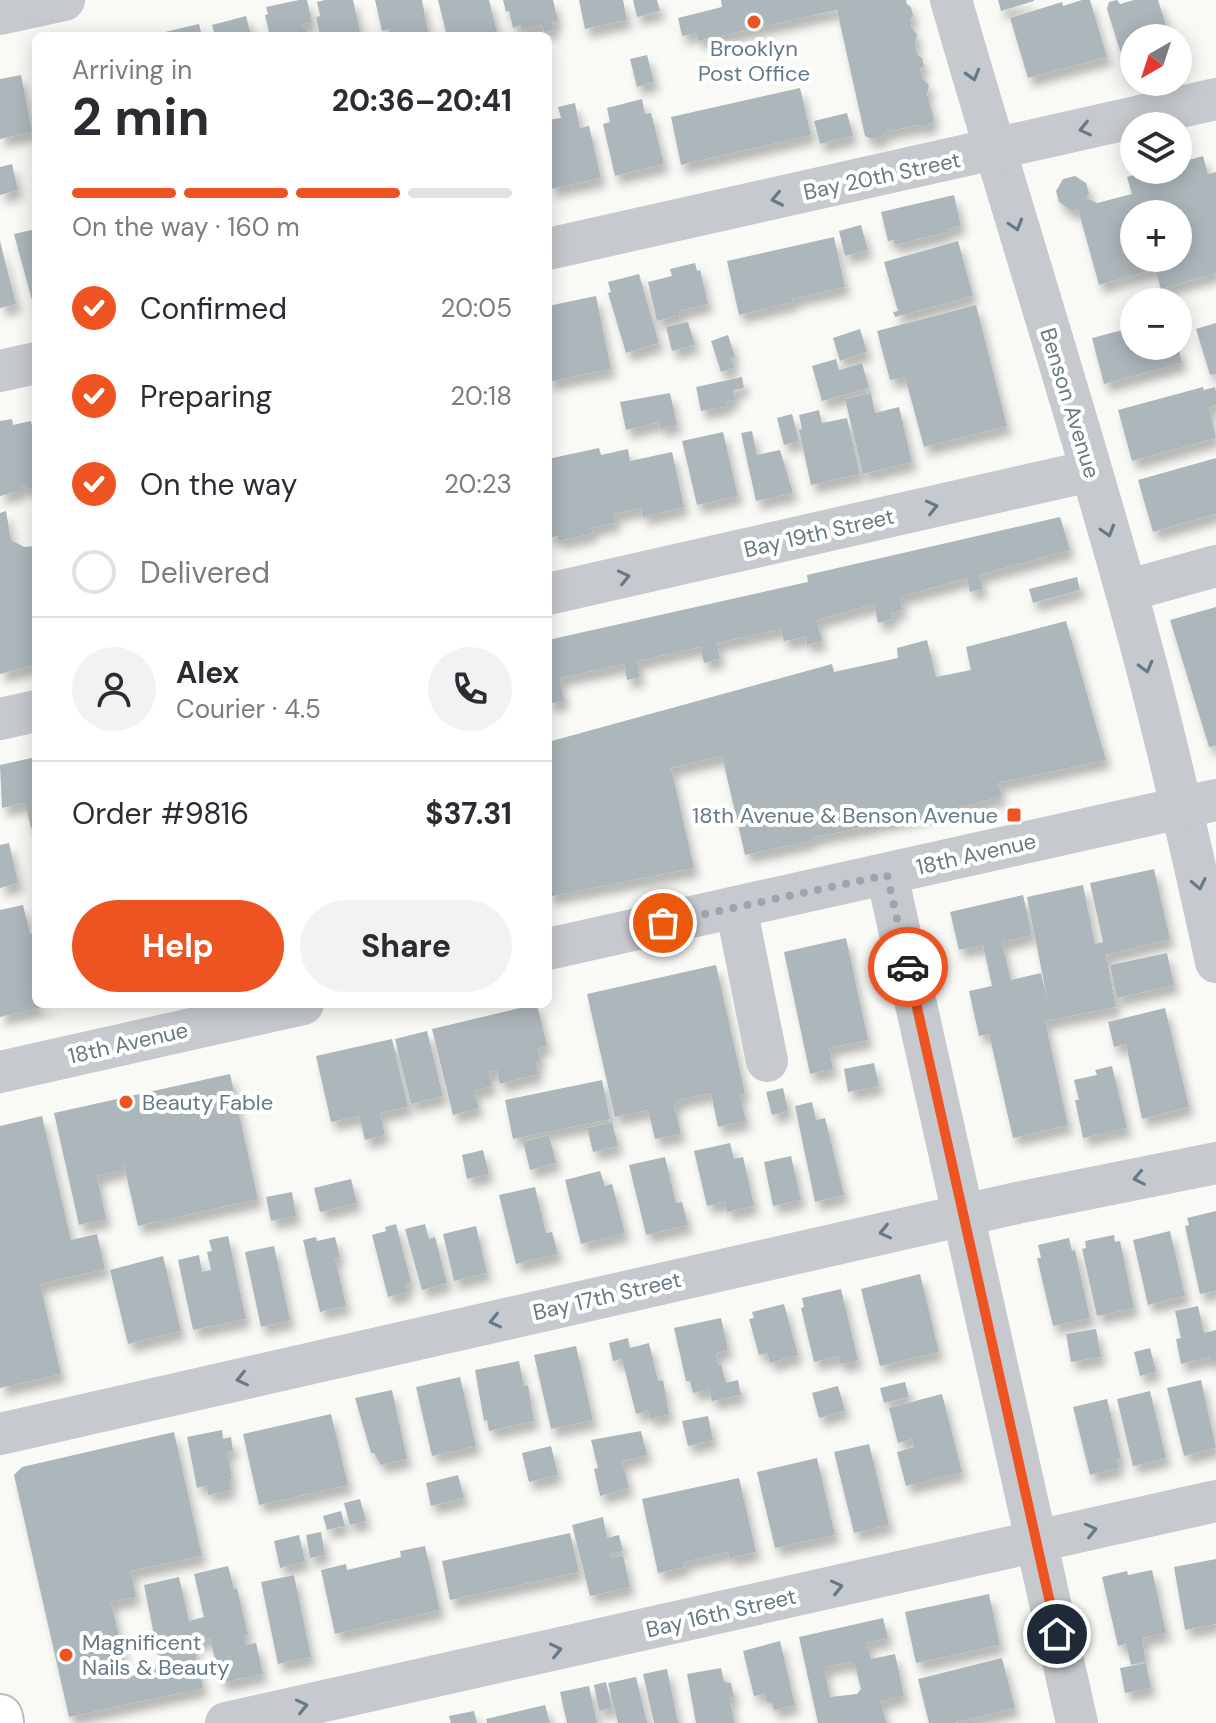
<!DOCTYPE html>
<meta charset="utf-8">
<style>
body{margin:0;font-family:"DM Sans",sans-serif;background:#f2f2f3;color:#2b2b33;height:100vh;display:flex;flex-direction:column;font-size:30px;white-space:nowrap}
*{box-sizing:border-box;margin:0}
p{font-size:26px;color:#7c7c81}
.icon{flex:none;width:44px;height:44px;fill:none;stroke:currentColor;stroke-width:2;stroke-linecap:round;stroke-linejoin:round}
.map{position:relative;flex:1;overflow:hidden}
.drawer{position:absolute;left:32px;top:32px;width:520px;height:976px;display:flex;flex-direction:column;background:#fff;border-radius:12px;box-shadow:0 4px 20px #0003}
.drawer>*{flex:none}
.needle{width:52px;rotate:219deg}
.controls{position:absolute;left:1120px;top:24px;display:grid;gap:16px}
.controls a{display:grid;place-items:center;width:72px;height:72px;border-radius:50%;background:#fff;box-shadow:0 4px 20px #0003;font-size:40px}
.pin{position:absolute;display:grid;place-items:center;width:68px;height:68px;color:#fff;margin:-34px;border:4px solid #fff;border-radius:50%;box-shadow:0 2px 8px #0007}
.courier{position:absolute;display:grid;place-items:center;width:80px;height:80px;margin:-40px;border:6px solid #ed5422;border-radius:50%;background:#fff;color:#222;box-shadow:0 2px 10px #0007}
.overview em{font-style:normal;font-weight:700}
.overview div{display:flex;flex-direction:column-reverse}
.overview{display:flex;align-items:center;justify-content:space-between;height:136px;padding:0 40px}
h1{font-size:52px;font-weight:700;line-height:60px}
.bar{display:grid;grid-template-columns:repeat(4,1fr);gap:12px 8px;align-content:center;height:96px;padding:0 40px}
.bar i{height:10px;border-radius:6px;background:#e1e1e2}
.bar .current{background:#ed5422}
.bar p{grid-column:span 4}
.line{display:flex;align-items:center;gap:20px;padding:0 40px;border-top:2px solid #e1e1e2}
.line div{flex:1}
.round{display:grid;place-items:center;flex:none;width:84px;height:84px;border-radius:42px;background:#f2f2f3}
ol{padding:0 40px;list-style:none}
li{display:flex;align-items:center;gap:24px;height:88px}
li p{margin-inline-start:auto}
li .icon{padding:8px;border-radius:50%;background:#ed5422;color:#fff;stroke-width:4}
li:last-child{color:#7c7c81}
li i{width:44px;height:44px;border:4px solid #e1e1e2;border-radius:50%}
.primary-button{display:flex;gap:16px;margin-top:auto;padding:16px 40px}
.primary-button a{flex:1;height:92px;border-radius:48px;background:#ed5422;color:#fff;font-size:32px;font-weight:700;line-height:92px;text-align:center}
.primary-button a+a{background:#f2f2f3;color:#2b2b33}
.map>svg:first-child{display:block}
.building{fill:#adb6bb;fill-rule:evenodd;filter:url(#shadow)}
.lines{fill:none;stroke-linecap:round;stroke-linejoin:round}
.major-casing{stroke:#b9bdc1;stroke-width:48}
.minor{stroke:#c6cace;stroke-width:42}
.major{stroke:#fff;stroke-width:44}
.oneway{stroke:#667989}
.done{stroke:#99a6af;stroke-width:8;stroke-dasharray:0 14.4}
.route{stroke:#ed5422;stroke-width:10}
.poi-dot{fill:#ed5422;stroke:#fff;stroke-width:3}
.labels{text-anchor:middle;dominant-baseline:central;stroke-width:8;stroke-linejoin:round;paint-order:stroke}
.poi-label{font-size:22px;fill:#667989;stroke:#fff;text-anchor:start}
.street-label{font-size:22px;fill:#667989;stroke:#fff}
</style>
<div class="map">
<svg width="1216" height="1723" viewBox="0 0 1216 1723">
<defs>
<filter id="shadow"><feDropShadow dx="5" dy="9" stdDeviation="4" flood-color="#0004"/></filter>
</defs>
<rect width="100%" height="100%" fill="#f9f9f6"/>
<g class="building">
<polygon points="299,0 307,0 312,22 302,24 311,36 270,36 265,15 268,14 266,7"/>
<polygon points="325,0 353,0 361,36 320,36 316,17 320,16 317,2"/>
<polygon points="375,0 422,0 428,32 391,36 389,29 382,31"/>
<polygon points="438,0 489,0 498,36 447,36"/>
<polygon points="503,0 553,0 558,21 552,23 554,30 544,32 542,25 522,30 521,25 513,28 509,11 506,12"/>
<polygon points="579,0 623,0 627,20 585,29"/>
<polygon points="633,0 657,0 660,11 637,17"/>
<polygon points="721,0 906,0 907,4 911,7 913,16 910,19 912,29 917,34 915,45 917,54 922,58 924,66 920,69 923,79 929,85 927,95 933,115 933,122 924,127 918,125 885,132 882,137 872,139 865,136 837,10 698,41 697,33 682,36 678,18 722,7"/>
<polygon points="998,0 1034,0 1034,1 1001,11"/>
<polygon points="1082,0 1090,0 1107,57 1028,78 1010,18 1062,2 1063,6"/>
<polygon points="1117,0 1120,4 1134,0 1158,0 1170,38 1134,38 1134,77 1127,73 1107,9 1109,2"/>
<polygon points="246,16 251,36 215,36 212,25"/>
<polygon points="199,24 202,36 152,36 152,35"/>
<polygon points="647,55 654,82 637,87 630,59"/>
<polygon points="21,75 32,132 0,139 0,79"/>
<polygon points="800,88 811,135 681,165 671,117"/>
<polygon points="642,99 645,114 651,113 664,164 615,176 603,124 610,122 607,108"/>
<polygon points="575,103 580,128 589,126 601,178 551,189 548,174 548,120 561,118 558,107"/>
<polygon points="847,113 853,136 820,144 814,121"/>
<path d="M1203,156l5,18 8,-2v101l-55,16 -6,-20 -56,16 -21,-76 -6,2 -13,-9 -3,-11 7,-12 12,-3 11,7 3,10 -3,5 11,5 35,-9 -5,-17 25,-7h26v-7zM1134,214h44v44h-44z"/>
<polygon points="12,164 18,190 0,195 0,167"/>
<polygon points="954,195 961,226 947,229 948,232 895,245 894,240 888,241 881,212"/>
<polygon points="861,225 868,250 845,256 839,231"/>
<polygon points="36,229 36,311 35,311 14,234"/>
<polygon points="834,237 845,287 792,299 793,302 739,315 727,261"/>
<polygon points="0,241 16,304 0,308"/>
<polygon points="958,241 973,296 895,317 893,312 898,311 884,262"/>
<polygon points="695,263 697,271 700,270 708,304 679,311 680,315 657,321 648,282 672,276 670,269"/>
<polygon points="639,274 659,343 626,353 608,293 611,292 608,282"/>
<polygon points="596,296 611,369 548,382 548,306"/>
<polygon points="976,305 1007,426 924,447 905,377 890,380 877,331"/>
<polygon points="688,322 695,345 672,351 666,327"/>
<polygon points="1216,323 1216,374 1210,375 1196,329"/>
<polygon points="1134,327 1134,346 1178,346 1182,363 1104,384 1092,338"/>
<polygon points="860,329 867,352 840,361 833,338"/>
<polygon points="728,335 735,357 731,358 734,368 721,372 711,341"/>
<polygon points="836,359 839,370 862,363 869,388 822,401 812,366"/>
<polygon points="742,377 744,388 733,390 735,400 726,402 727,406 701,411 696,387"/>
<polygon points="1203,387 1204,390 1215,387 1216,391 1216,405 1209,407 1216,438 1132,461 1118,410"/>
<polygon points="670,393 677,425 660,428 659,422 626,430 620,402"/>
<polygon points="871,393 875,413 899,407 912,462 863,474 845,399"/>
<polygon points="819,410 822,423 847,418 860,474 811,485 799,430 802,429 799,415"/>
<polygon points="792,414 799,441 784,445 777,418"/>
<polygon points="12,419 13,425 31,421 36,444 36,487 26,490 25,485 19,487 20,491 0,496 0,421"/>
<polygon points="752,431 757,455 780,450 793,493 756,501 741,433"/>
<polygon points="723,432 738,496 697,505 682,441"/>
<polygon points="599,448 601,455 628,449 630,461 672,452 684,507 643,517 641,508 614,514 616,523 591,528 593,533 559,541 558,536 548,538 548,459"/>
<polygon points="1216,458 1216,514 1153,532 1138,480"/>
<polygon points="6,511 11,540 24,547 36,546 36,665 0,674 0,513"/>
<polygon points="1060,517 1070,550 979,575 983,589 970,592 967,578 900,597 902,610 891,613 893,619 878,623 874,604 817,620 822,641 807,645 806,637 784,641 781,629 717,643 720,659 704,663 700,647 637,661 640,677 627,680 624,664 560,678 564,701 548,704 548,640 794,585 808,582 807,575"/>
<polygon points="1077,577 1080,590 1033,603 1029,589"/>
<polygon points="1216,607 1216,746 1209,747 1170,620"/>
<polygon points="1066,621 1106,760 998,783 1002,796 971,805 811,838 811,841 745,855 722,756 671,768 694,868 548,897 548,742 832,664 834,672 898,658 897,648 927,640 936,677 971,670 966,647"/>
<polygon points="36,757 36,827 31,828 25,803 2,808 0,765"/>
<polygon points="9,843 18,883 0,888 0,845"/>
<polygon points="1154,869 1170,939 1106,955 1116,1007 1045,1021 1068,1125 1013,1138 989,1034 979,1036 969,991 992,986 983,945 959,950 950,912 1023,895 1032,935 1002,942 1011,980 1041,973 1049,1008 1027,897 1083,885 1095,944 1103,942 1090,883"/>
<polygon points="23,905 30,934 36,933 36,1004 53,1005 0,1017 0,910"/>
<polygon points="846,938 868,1040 829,1048 833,1069 810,1074 784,952"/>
<polygon points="1167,953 1174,985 1117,998 1110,965"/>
<polygon points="716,965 745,1093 740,1095 746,1121 718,1127 711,1093 678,1100 679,1103 674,1104 681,1134 655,1139 648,1110 615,1117 587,994"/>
<polygon points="537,1004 547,1046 537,1049 541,1061 536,1062 538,1074 500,1084 497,1070 489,1072 492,1086 474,1091 479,1108 453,1115 432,1029"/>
<polygon points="1165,1008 1189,1107 1142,1119 1126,1044 1114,1047 1108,1022"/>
<polygon points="427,1031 443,1096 411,1104 395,1039"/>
<polygon points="392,1039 408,1107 380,1113 385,1135 365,1140 359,1116 331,1122 316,1056"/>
<polygon points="874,1063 879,1086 848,1092 844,1069"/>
<polygon points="1112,1066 1127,1128 1083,1138 1075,1100 1079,1100 1074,1080 1097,1075 1095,1070"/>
<polygon points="230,1074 258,1199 138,1226 124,1166 121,1167 121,1170 97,1176 106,1219 79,1225 54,1113"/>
<polygon points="602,1080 610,1119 513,1139 505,1100"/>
<polygon points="783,1088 788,1111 772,1115 766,1092"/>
<polygon points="812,1102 816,1120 825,1118 844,1195 815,1202 795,1106"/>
<polygon points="42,1116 71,1240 97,1234 105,1269 40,1284 61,1374 0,1388 0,1126"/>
<polygon points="612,1122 618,1146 593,1152 587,1128"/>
<polygon points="549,1135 556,1163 530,1170 523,1142"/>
<polygon points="730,1143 734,1159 743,1157 754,1206 727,1212 725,1202 707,1206 694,1151"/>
<polygon points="483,1150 489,1174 467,1179 462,1155"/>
<polygon points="791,1156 801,1200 773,1206 764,1162"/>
<polygon points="665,1157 676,1203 682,1202 688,1225 646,1235 629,1165"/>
<polygon points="600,1171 605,1186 612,1184 625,1233 581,1244 565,1180"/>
<polygon points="351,1179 357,1203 320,1212 314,1188"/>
<polygon points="535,1187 546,1233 552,1232 558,1254 516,1264 499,1195"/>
<polygon points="292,1192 296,1216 271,1221 266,1197"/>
<polygon points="1216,1211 1216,1291 1200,1294 1185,1226 1189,1225 1187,1218"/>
<polygon points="396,1224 411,1282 406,1284 407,1292 388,1297 372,1235 386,1231 385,1227"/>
<polygon points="425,1224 429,1239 435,1237 447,1283 422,1290 405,1229"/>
<polygon points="476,1226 487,1273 454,1281 443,1234"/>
<polygon points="1170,1231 1185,1296 1148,1305 1133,1240"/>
<polygon points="1114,1235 1115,1242 1120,1241 1134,1308 1097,1316 1082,1249 1086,1248 1085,1241"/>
<polygon points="228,1236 246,1319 193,1330 178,1260 199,1255 202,1272 211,1270 207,1252 212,1251 209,1240"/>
<polygon points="316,1237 317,1241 335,1237 340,1257 335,1258 346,1306 320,1312 303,1240"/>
<polygon points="1069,1238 1072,1251 1075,1250 1090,1318 1053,1326 1037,1258 1041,1258 1038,1245"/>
<polygon points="274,1246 290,1320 261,1327 245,1252"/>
<polygon points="163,1256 181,1331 128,1344 110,1270"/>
<polygon points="920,1274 939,1352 880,1366 861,1289"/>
<polygon points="841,1289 858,1360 841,1364 838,1356 814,1362 801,1308 804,1307 802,1298"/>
<polygon points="784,1304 798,1355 770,1363 767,1353 759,1355 749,1319 754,1318 752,1312"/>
<polygon points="1198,1306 1204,1333 1216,1330 1216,1361 1211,1362 1209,1357 1181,1364 1176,1339 1181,1338 1175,1311"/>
<polygon points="721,1318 728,1350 716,1353 718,1365 721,1364 726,1383 738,1380 741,1395 712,1401 709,1389 693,1393 690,1381 686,1381 674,1328"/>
<polygon points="1096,1329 1101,1357 1071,1362 1066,1334"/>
<polygon points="628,1338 630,1348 649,1343 658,1381 663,1380 669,1414 650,1419 648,1411 636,1414 622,1359 613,1361 609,1343"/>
<polygon points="576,1346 593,1420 551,1429 534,1355"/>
<polygon points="1150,1348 1156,1372 1140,1376 1134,1352"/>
<polygon points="519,1361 524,1386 528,1385 534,1421 489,1431 487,1420 484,1421 475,1370"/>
<polygon points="460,1377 476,1446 432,1456 416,1387"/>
<polygon points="1201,1380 1216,1448 1184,1456 1167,1388"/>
<polygon points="905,1382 909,1397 884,1403 880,1388"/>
<polygon points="838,1386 845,1411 819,1418 812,1393"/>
<polygon points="392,1390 407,1459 381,1465 374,1453 371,1453 355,1398"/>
<polygon points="1150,1391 1166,1458 1133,1466 1117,1399"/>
<polygon points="942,1394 962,1472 906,1486 897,1452 914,1447 912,1439 898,1443 889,1408"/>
<polygon points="1107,1399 1121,1458 1117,1459 1119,1468 1090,1475 1073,1407"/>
<polygon points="331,1414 348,1485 259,1505 243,1434"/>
<polygon points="708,1416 713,1440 688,1446 682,1421"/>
<polygon points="222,1430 223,1439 231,1437 233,1451 227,1452 232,1479 229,1480 231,1490 208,1495 207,1485 197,1488 187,1437"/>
<polygon points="641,1431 647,1455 622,1461 629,1488 600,1496 594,1469 598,1468 591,1440"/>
<polygon points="174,1432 202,1556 131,1571 136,1597 111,1602 128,1677 153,1671 152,1667 163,1665 160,1655 158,1655 144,1585 179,1577 189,1621 204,1617 194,1574 228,1566 234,1589 237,1588 248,1635 244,1636 246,1645 256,1643 263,1674 221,1683 210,1639 193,1643 203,1688 69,1717 14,1475 22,1467"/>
<polygon points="869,1444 889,1525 854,1533 834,1452"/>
<polygon points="551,1446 558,1475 529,1482 522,1453"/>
<polygon points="817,1458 835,1535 775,1548 757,1472"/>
<polygon points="458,1475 464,1498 431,1506 426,1483"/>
<polygon points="739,1478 756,1552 729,1558 728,1552 684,1562 685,1567 658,1573 642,1499"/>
<polygon points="360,1499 366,1521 350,1525 344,1503"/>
<polygon points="341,1511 345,1526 327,1530 323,1516"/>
<polygon points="603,1517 607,1538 619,1535 623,1551 611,1554 612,1558 623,1555 630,1587 590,1596 572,1525"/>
<polygon points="321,1532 325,1555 310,1558 306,1535"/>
<polygon points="570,1533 579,1572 450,1600 442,1561"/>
<polygon points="299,1535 305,1561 280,1568 274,1541"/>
<polygon points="425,1546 440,1610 335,1634 321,1570 346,1564 347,1570 401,1557 400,1551"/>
<polygon points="1216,1559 1216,1624 1185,1630 1174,1567"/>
<polygon points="1152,1570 1166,1633 1143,1638 1145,1661 1131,1665 1126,1644 1118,1646 1102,1577 1127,1571 1128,1575"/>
<polygon points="294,1575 311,1657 278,1664 261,1582"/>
<polygon points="989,1594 1000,1645 916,1663 905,1612"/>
<path d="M883,1618l5,20 -21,5 4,16 24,-5 9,42 -23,5 5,22h-68l-19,-86zM850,1662l5,3 6,24 -4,5 -27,3 -5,-24 1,-6z"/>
<polygon points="780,1641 795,1705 774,1710 772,1702 767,1703 765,1694 754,1696 743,1651"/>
<polygon points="1002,1658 1015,1708 954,1723 929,1723 918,1679"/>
<polygon points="1146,1663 1151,1688 1125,1693 1120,1668"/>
<polygon points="721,1668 724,1682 731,1683 734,1697 730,1697 734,1723 696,1723 687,1674"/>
<polygon points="667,1669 678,1723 654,1723 643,1674"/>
<polygon points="636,1677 647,1723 618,1723 608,1683"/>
<polygon points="606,1682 612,1708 599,1711 594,1685"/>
<polygon points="589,1686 597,1723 567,1723 560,1692"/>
<polygon points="545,1705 550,1723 487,1723 486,1719"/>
<polygon points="474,1711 477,1723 451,1723 449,1716"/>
</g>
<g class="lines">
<g class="major-casing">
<polyline id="major" points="0,1717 1,1723"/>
</g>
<g class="minor">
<path d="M951,0c57,198 120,394 175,591 35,123 63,246 90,371"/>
<polyline points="0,14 64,0"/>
<polyline points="548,249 1216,99"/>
<polyline points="0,371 36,363"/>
<polyline points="1126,591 1216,566"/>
<polyline points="548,594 1090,471"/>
<polyline points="0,719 36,711"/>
<polyline points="887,875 1077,1723"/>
<polyline points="736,907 767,1061"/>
<polyline points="548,949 1216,800"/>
<polyline points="0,1072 303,1004"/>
<polyline points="0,1434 1017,1203 1216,1163"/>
<polyline points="226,1723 1216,1501"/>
</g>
<use href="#major" class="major"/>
</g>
<defs><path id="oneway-chevron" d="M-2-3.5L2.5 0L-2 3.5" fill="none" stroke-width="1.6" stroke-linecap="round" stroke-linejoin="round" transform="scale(2)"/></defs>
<g class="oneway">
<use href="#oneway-chevron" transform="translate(973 75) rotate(74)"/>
<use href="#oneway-chevron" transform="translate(1085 129) rotate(167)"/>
<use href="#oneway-chevron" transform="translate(777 199) rotate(168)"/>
<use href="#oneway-chevron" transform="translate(1016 225) rotate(73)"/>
<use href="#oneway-chevron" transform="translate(932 507) rotate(-13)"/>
<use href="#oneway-chevron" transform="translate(1108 531) rotate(73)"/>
<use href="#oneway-chevron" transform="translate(624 577) rotate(-13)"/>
<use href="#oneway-chevron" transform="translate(1146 667) rotate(75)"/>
<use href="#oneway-chevron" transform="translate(1199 884) rotate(78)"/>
<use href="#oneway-chevron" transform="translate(1139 1178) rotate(169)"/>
<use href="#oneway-chevron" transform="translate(885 1232) rotate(167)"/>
<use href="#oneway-chevron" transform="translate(495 1321) rotate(167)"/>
<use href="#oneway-chevron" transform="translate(242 1379) rotate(167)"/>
<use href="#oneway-chevron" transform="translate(1091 1530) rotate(-13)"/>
<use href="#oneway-chevron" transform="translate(837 1587) rotate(-13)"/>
<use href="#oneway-chevron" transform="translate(556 1650) rotate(-13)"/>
<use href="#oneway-chevron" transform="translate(302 1706) rotate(-13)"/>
</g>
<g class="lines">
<polyline class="done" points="663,923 887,875 908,967"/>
<polyline class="route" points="908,967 1057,1634"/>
</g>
<g class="poi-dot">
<circle cx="754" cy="22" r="8"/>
<rect x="1006" y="807" width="16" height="16" rx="4"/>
<circle cx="126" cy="1102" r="8"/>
<circle cx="66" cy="1655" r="8"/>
</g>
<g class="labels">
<g class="poi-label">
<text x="754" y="48" text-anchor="middle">Brooklyn<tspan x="754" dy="25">Post Office</tspan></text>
<text x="998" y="815" text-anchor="end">18th Avenue &amp; Benson Avenue</text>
<text x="142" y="1102">Beauty Fable</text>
<text x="82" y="1642">Magnificent<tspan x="82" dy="25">Nails &amp; Beauty</tspan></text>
</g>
<g class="street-label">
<text transform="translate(882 176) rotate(-12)">Bay 20th Street</text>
<text transform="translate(1070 403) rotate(73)">Benson Avenue</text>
<text transform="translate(819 533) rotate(-13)">Bay 19th Street</text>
<text transform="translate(976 854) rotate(-13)">18th Avenue</text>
<text transform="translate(128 1043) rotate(-13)">18th Avenue</text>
<text transform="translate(607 1296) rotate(-13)">Bay 17th Street</text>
<text transform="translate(721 1613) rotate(-13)">Bay 16th Street</text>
</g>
</g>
</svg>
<div class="controls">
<a><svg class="needle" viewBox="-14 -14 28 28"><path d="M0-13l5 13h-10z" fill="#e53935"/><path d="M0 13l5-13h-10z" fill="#7c7c81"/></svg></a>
<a><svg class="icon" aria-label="layers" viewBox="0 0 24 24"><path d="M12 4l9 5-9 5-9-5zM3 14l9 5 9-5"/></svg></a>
<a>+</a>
<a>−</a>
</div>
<div class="pin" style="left:663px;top:923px;background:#ea580c"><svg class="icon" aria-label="bag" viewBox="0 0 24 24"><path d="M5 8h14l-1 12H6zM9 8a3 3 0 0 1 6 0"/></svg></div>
<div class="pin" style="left:1057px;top:1634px;background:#1f2937"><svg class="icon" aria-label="home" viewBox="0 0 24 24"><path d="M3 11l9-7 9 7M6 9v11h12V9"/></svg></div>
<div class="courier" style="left:908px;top:967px"><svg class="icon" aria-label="car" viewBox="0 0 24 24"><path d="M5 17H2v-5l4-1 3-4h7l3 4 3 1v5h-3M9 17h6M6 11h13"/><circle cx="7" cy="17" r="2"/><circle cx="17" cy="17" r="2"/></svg></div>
<section class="drawer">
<div class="overview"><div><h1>2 min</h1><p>Arriving in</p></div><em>20:36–20:41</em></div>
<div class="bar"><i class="current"></i><i class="current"></i><i class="current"></i><i></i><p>On the way · 160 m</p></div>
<ol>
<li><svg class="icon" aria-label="check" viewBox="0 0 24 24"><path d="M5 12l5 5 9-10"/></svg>Confirmed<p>20:05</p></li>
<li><svg class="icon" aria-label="check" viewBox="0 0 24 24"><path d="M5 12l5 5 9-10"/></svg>Preparing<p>20:18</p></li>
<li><svg class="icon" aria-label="check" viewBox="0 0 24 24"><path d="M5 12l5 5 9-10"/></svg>On the way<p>20:23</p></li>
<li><i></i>Delivered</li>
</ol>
<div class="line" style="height:144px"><a class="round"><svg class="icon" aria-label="person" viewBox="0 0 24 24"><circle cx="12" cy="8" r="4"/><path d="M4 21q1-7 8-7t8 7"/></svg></a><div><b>Alex</b><p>Courier · 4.5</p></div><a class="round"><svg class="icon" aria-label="phone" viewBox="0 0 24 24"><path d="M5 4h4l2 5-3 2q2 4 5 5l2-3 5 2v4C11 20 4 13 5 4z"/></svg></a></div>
<div class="line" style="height:104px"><div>Order #9816</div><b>$37.31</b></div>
<div class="primary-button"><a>Help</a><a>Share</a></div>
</section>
</div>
